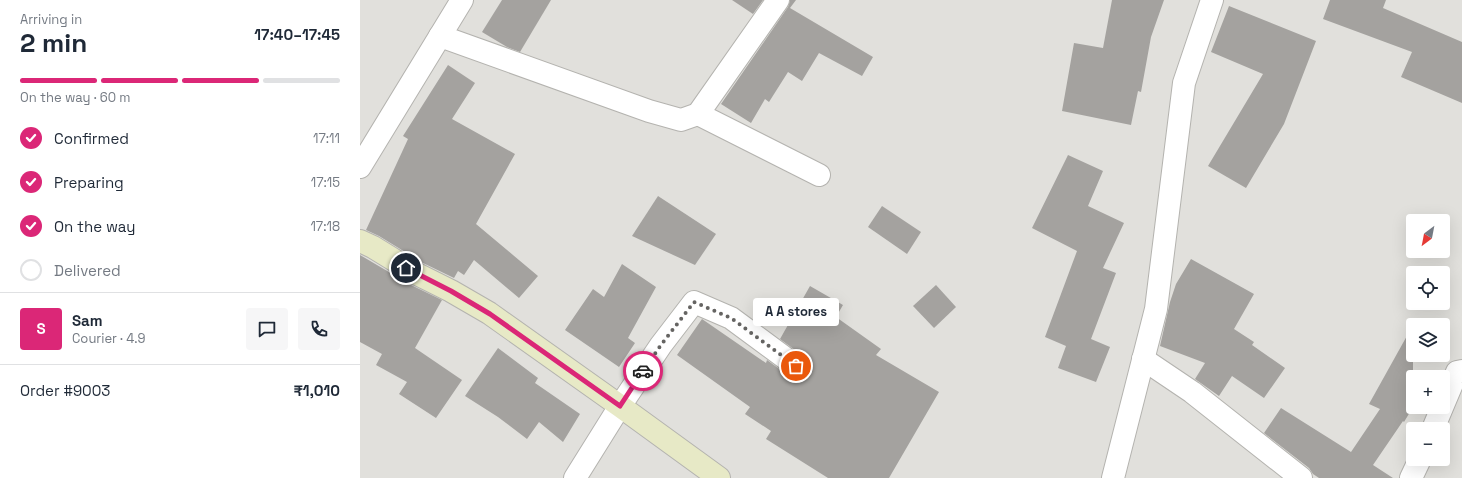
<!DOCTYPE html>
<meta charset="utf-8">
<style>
body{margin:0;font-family:"Space Grotesk",sans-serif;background:#f6f6f7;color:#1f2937;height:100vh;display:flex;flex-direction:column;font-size:15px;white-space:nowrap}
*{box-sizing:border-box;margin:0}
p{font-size:13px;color:#747a83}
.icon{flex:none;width:22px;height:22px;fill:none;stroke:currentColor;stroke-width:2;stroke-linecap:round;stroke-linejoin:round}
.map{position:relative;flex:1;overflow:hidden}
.panel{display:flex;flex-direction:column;background:#fff;width:360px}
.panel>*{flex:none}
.needle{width:26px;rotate:212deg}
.fabs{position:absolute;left:1046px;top:214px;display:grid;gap:8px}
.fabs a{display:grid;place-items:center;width:44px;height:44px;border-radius:4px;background:#fff;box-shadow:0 4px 16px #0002;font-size:20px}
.pin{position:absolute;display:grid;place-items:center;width:34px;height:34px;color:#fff;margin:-17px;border:2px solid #fff;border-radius:50%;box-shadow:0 1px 4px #0007}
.courier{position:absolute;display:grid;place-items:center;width:40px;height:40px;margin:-20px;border:3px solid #db2777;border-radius:50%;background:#fff;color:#222;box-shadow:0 1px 5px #0007}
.bubble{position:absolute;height:28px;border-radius:4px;background:#fff;box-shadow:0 4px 16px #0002;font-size:13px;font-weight:600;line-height:28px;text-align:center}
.head em{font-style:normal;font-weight:600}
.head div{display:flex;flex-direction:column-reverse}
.head{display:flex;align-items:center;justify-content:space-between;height:68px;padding:0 20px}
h1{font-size:26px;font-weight:600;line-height:30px}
.bar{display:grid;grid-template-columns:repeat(4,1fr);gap:6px 4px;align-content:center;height:48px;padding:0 20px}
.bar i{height:5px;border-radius:3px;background:#e0e1e3}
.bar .active{background:#db2777}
.bar p{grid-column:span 4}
.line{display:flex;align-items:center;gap:10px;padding:0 20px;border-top:1px solid #e0e1e3}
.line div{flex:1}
.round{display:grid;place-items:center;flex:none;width:42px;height:42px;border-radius:4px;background:#f6f6f7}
ol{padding:0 20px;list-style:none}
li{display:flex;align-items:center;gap:12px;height:44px}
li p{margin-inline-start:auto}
li .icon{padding:4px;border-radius:50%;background:#db2777;color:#fff;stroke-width:4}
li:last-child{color:#747a83}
li i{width:22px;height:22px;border:2px solid #e0e1e3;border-radius:50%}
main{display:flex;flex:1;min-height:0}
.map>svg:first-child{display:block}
.building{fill:#a4a29f}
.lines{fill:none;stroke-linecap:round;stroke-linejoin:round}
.minor-casing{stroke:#b4b3af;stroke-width:24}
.secondary-casing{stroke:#b4b3af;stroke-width:24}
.minor{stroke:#fff;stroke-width:22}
.secondary{stroke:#e7e9c6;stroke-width:22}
.done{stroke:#656462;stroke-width:4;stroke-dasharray:0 7.2}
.route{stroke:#db2777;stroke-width:5}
</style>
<main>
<section class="panel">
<div class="head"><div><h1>2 min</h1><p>Arriving in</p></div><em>17:40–17:45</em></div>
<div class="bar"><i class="active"></i><i class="active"></i><i class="active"></i><i></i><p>On the way · 60 m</p></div>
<ol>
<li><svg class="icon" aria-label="check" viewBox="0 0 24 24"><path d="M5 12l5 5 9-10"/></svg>Confirmed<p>17:11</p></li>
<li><svg class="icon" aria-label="check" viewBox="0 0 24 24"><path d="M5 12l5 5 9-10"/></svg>Preparing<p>17:15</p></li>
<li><svg class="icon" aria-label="check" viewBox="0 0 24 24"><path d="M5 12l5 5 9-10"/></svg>On the way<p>17:18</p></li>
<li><i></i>Delivered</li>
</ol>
<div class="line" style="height:72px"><b class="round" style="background:#db2777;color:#fff">S</b><div><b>Sam</b><p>Courier · 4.9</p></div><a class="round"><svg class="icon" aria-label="chat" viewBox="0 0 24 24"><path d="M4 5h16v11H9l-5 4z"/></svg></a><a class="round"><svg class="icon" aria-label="phone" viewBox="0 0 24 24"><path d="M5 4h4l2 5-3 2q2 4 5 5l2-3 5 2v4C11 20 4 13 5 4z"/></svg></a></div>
<div class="line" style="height:52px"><div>Order #9003</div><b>₹1,010</b></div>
</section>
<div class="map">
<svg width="1102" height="478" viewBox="0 0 1102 478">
<rect width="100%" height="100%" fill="#e1e0dc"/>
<g class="building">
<polygon points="142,0 191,0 160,52 147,47 122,32"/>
<polygon points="372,0 403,0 393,14"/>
<polygon points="430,0 436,0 430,8 513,57 502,76 459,53 442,81 428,72 409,102 405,99 391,123 361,104 428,7"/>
<polygon points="752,0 804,0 791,37 781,92 778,91 771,125 702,111 714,43 743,48"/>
<polygon points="970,0 1026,0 1023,8 1102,42 1102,103 1041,77 1052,52 963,19"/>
<polygon points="869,6 956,41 924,124 886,188 848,166 903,74 851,52"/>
<polygon points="88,65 115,83 92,119 155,154 116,224 178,276 159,298 114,260 104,275 98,271 94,278 63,263 19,236 6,230 48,139 43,136"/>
<polygon points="708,155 743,171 728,206 764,223 743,268 756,273 731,339 750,347 736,382 698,368 706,346 685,337 717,251 672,228"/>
<polygon points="298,196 356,234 335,265 272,236"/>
<polygon points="522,206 561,232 547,254 508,227"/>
<polygon points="0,255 51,285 82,300 55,348 102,380 76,418 39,394 47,382 16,365 22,354 0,342"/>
<polygon points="831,259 894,294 874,329 894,342 892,345 925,368 904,398 872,376 859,396 835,379 845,363 800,346 810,302 816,284"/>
<polygon points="262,264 296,287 268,338 275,343 259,367 205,330 233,289 244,297"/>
<polygon points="576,285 596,307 574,328 553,306"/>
<polygon points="450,286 483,305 476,317 521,349 516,355 579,392 529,478 468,478 406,439 411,431 385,414 390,407 317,355 342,319 406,363 407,360 429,376 434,378 441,377 446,374 448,368 447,361 443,356 420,339"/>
<polygon points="1053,325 1053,407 1044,422 1043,421 1013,465 1033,478 959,478 953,474 949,468 904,433 921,408 991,452 1020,409 1009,404"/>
<polygon points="138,348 178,378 175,383 220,414 203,442 179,422 167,439 138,417 105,396"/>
</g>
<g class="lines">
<g class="minor-casing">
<g id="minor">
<polyline points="80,36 289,111 321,120 338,114 418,0"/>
<polyline points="338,114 459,175"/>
<polyline points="0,167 102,0"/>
<polyline points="783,359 832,392 941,478"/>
<polyline points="1073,429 1097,372 1102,371"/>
<polyline points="215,478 260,406 301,345 334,302 371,318 436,366"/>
<polyline points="753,478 796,309 824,83 852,0"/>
<polyline points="1051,478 1060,459"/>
</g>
</g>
<g class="secondary-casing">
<polyline id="secondary" points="0,241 13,247 57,274 91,291 129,313 260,406 359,478"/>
</g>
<use href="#minor" class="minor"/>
<use href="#secondary" class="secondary"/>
</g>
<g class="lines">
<polyline class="done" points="283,371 301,345 334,302 371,318 436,366"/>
<polyline class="route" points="46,268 91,291 130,314 260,406 283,371"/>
</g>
</svg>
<div class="fabs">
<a><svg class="needle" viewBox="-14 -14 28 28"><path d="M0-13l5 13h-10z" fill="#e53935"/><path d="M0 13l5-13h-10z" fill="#747a83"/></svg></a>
<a><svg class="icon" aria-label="locate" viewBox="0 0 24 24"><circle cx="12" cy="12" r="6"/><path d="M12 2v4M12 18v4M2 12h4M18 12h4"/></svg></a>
<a><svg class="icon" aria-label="layers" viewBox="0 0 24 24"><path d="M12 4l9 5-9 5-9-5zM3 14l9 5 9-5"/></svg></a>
<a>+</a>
<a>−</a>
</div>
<div class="pin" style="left:436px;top:366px;background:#ea580c"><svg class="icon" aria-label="bag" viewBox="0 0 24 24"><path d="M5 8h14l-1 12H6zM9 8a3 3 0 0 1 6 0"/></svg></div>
<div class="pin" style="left:46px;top:268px;background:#1f2937"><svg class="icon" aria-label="home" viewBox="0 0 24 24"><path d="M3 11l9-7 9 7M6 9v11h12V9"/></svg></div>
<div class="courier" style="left:283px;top:371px"><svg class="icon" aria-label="car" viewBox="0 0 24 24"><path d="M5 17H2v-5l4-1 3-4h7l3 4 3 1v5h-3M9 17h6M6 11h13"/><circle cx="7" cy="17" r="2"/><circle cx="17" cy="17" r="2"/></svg></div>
<div class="bubble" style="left:393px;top:298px;width:86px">A A stores</div>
</div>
</main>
